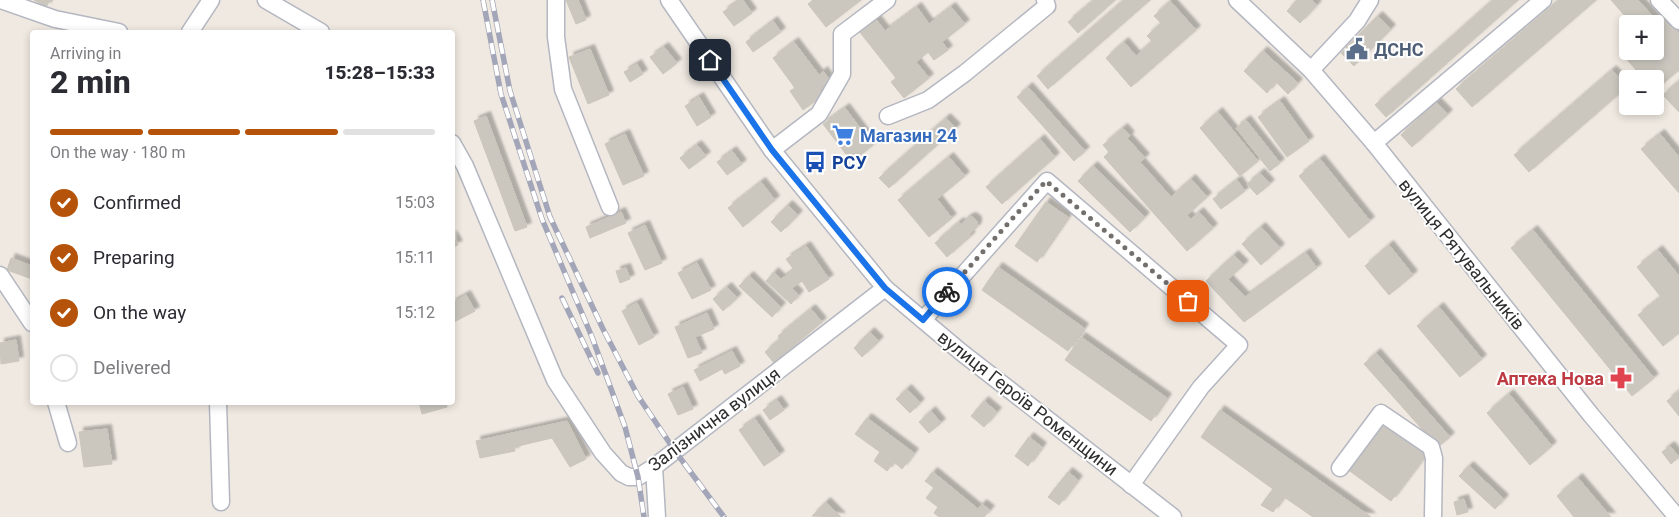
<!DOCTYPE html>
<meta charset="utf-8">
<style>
body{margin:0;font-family:Roboto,sans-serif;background:#f2f2f3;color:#2b2b33;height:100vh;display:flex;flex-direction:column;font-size:19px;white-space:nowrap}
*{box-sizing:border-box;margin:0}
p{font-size:16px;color:#7c7c81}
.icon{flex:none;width:28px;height:28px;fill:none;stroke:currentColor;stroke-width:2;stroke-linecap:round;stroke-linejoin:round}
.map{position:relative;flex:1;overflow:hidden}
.drawer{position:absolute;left:30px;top:30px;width:425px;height:375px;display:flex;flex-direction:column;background:#fff;border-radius:5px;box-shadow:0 2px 8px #0003}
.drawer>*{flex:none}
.tools{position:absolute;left:1619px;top:15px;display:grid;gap:10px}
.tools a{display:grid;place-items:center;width:45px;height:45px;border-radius:5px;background:#fff;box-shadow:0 2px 8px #0003;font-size:25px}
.pin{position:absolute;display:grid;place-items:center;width:42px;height:42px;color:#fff;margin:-21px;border-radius:10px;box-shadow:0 2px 8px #0006}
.courier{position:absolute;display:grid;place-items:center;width:50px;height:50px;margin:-25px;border:4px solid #1a73e8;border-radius:50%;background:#fff;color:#222;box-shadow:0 1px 6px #0007}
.head em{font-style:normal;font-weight:800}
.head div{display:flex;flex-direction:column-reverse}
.head{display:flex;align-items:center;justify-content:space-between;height:85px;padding:0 20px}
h1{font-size:32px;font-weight:800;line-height:38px}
.bar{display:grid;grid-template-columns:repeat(4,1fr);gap:8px 5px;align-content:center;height:60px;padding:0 20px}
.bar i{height:6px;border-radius:4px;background:#e1e1e2}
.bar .selected{background:#b45309}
.bar p{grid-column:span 4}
ol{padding:0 20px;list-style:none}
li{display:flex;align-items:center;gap:15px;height:55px}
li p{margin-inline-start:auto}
li .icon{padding:5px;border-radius:50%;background:#b45309;color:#fff;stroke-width:4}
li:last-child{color:#7c7c81}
li i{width:28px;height:28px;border:2px solid #e1e1e2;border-radius:50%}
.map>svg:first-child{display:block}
.building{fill:#cbc7bf;stroke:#cbc5ba;filter:url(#shadow)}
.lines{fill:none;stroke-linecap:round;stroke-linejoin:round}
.minor-casing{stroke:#b4b7c1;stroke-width:19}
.minor{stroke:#fff;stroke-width:16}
.rail-casing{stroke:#a3a6b8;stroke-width:5.5}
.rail{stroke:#fff;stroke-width:4;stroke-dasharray:11;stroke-linecap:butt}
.done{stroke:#726f6d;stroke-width:5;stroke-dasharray:0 9}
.route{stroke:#1a73e8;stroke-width:6}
.labels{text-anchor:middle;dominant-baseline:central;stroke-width:4;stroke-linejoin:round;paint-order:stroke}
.service-label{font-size:18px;font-weight:bold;fill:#4e5e75;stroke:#fff;text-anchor:start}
.shop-label{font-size:18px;font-weight:bold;fill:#366cbe;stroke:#fff;text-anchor:start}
.transit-label{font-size:18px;font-weight:bold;fill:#164399;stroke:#fff;text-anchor:start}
.street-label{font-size:18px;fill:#2e2e2e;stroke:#fff}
.health-label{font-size:18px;font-weight:bold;fill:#be3a42;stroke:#fff;text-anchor:end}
</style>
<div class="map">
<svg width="1679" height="517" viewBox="0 0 1679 517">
<defs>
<filter id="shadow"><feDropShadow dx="4.5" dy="-4.5" stdDeviation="1" flood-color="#0004"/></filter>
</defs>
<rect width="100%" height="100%" fill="#efe9e1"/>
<g class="building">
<polygon points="34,0 50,0 46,7"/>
<polygon points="566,0 578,0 586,20 576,24"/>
<polygon points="740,0 743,0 752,13 734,26 723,12"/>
<polygon points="813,0 861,0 826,27 808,4"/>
<polygon points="1094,0 1115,0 1078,33 1068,22"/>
<polygon points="1124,0 1150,0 1048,89 1037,76"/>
<polygon points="1297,0 1311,0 1317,5 1300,23 1287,11"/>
<polygon points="1493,0 1518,0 1386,117 1375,105"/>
<polygon points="1559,0 1596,0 1472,107 1456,89"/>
<polygon points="1611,0 1638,0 1667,32 1655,42 1655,24 1632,24"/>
<polygon points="1170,1 1196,30 1131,87 1106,58 1124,42 1136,56 1152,41 1147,36 1161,23 1154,16"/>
<polygon points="917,7 929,24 951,7 965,24 942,42 948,50 934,60 928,52 916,62 929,78 904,98 891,82 896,78 859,31 875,18 885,31"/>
<polygon points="1378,16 1391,29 1354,66 1341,53"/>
<polygon points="1666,19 1679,33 1679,70 1655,90 1655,79 1644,79 1623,55 1628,51 1655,51 1655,42 1667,32 1660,24"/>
<polygon points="773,21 781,32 753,52 746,42"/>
<polygon points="794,42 819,75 823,71 831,82 820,90 824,95 803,110 790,91 795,88 773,58"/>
<polygon points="664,47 677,63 663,74 650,57"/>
<polygon points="590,49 609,95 588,104 569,57"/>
<polygon points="1263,51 1298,83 1288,94 1276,82 1267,93 1244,71"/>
<polygon points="637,64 643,74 630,82 624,72"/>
<polygon points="1612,70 1627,87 1529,172 1514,155"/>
<polygon points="1679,81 1679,112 1663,95"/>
<polygon points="1028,87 1085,151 1074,161 1017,97"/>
<polygon points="699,97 711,117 697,126 685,106"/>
<polygon points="1280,101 1309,141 1287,157 1258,117"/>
<polygon points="1436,102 1448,114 1412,147 1401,135"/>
<polygon points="845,108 873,145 852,162 823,124"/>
<polygon points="1218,112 1258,161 1240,176 1200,128"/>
<polygon points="486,116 527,227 515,231 474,121"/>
<polygon points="946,118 956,128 889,188 879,178"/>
<polygon points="1246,120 1280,163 1270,171 1236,128"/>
<polygon points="1123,128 1130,136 1127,138 1145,158 1140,162 1171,197 1191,179 1207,197 1187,215 1191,219 1199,212 1213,228 1187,251 1104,157 1109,152 1103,145"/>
<polygon points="625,134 644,176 623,185 605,144"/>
<polygon points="1660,134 1679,157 1679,193 1641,149"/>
<polygon points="1040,139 1055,157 1002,204 986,187"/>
<polygon points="697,145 706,156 689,169 680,158"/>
<polygon points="732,151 742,164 727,175 717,162"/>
<polygon points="949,157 965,176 937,199 952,218 929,237 898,200"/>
<polygon points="1320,159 1370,221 1349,238 1299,176"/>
<polygon points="1093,166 1145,217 1130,232 1078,181"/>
<polygon points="1260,173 1270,184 1257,195 1247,184"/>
<polygon points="1237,180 1245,191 1221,209 1213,199"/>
<polygon points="761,182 775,200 743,227 728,208"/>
<polygon points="1046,202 1068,217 1037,262 1015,246"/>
<polygon points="788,205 798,215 781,232 771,222"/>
<polygon points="621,212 626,223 590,238 586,227"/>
<polygon points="972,217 977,221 977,227 969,234 971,236 947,257 935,243 959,222 961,224 968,218"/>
<polygon points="645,225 662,263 645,270 628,233"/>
<polygon points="1261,227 1280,248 1261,265 1242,244"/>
<polygon points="1533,230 1654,378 1632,396 1511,248"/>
<polygon points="452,235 458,245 452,247"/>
<polygon points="1389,245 1413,275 1389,295 1365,266"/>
<polygon points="806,246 829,279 809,292 802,281 792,288 799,295 791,304 766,281 774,272 781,279 794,270 786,259"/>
<polygon points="1658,250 1679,276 1679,333 1663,346 1638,315 1661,297 1637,267"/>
<polygon points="1306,253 1317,268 1244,322 1206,281 1234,255 1244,265 1228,279 1245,297"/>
<polygon points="11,258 32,266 32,279 7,270"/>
<polygon points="697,263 711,290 692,299 678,273"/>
<polygon points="998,267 1084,328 1068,351 982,290"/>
<polygon points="626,268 630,279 620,283 616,271"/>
<polygon points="749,276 781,307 772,317 739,286"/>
<polygon points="727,287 737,298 723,311 713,299"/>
<polygon points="466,295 475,311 452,323 452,303"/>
<polygon points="637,303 654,337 639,345 622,311"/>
<polygon points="1439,307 1482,359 1460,377 1417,326"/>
<polygon points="811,309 822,322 774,363 765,352 780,339 778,336"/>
<polygon points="707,313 714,329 695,337 702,353 688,358 675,327"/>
<polygon points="870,332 879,341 862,357 854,348"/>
<polygon points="1081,337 1167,398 1151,421 1065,360"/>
<polygon points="16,340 19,361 1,364 0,343"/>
<polygon points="732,351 740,366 725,374 722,369 700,381 694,370"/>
<polygon points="1376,353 1450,437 1438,447 1364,364"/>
<polygon points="683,387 693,409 678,415 668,394"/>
<polygon points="907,389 920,403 910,413 896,399"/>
<polygon points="1679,391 1679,416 1667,401"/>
<polygon points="1509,394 1552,446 1530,465 1487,413"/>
<polygon points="777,400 784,410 770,420 763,410"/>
<polygon points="984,401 997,412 984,427 971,416"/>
<polygon points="419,402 446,402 447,407 422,414"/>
<polygon points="1220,410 1371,517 1313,517 1284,497 1273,512 1261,505 1273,489 1201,437"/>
<polygon points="931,411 941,423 929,433 919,422"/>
<polygon points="867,418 914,453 902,469 894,462 887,471 874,461 880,452 855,434"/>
<polygon points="755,419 780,455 764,466 739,430"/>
<polygon points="1383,420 1428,452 1391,501 1347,469"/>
<polygon points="567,421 586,459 570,467 552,438 514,447 515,451 480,458 476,441"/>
<polygon points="107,429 112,464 84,467 79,432"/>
<polygon points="1029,437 1042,447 1028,466 1015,456"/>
<polygon points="1670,446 1679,457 1671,464 1662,452"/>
<polygon points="1469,466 1504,499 1495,509 1459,476"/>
<polygon points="933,472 978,509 982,504 990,510 984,517 939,517 934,513 938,507 926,498 934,488 925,481"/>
<polygon points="1068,472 1078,480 1059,505 1048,497"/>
<polygon points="1578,478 1611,517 1574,517 1557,496"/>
<polygon points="1464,499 1468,512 1457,515 1454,502"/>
<polygon points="826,502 841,517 812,516"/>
</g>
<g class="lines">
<g class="minor-casing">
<g id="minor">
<polyline points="1,0 55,19 119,32"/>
<polyline points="266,0 321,32"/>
<polyline points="556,0 556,37 563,89 610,207"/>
<polyline points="669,0 772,150 885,288 961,352 1173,517"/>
<polyline points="1237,0 1311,70 1374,143 1591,415 1677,517"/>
<polyline points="1659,0 1679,21"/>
<polyline points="190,32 211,0"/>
<polyline points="1311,70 1357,21 1370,0"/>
<polyline points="888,116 928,100 965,73 1047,6 1045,0"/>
<polyline points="452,143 465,166 555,380 603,453 621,473 629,477 638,477 654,467 885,288"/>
<polyline points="1374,143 1543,0"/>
<polyline points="772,150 819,114 842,74 842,34 887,0"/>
<polyline points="0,275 32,323"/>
<polyline points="923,320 1047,181 1239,345 1201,387 1131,485"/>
<polyline points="56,402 68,443"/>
<polyline points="218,402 221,502"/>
<polyline points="654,467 657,517"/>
<polyline points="1340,468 1381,413 1431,447 1434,458 1433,517"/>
</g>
</g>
<use href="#minor" class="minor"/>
<g class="rail-casing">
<g id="rail">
<polyline points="483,0 501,94 542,219 592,337 625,427 638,477 644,517"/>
<polyline points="492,0 510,91 550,217 603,329 638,396 675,451 724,517"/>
<polyline points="562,298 598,373"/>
</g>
</g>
<use href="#rail" class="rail"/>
</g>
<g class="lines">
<polyline class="done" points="947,292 1046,181 1188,301"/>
<polyline class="route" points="710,60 772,150 885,288 923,320 947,292"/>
</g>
<defs>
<g id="civic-bare" transform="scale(1.725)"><path d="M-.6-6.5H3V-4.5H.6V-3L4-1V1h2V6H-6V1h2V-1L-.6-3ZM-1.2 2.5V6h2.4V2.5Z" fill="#5c6f8a" stroke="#fff" stroke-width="2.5" paint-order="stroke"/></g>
<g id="supermarket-bare" transform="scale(1.725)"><path d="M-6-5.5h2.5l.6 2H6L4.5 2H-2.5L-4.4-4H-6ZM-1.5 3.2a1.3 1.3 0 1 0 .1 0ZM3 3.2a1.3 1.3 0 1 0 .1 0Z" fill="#3f7fe0" stroke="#fff" stroke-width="2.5" paint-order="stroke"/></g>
<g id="bus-bare" transform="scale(1.725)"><path d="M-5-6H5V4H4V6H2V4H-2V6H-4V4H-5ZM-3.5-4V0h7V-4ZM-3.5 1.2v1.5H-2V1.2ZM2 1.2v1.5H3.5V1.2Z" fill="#1a4fb4" stroke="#fff" stroke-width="2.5" paint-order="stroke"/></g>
<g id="pharmacy-bare" transform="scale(1.725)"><path d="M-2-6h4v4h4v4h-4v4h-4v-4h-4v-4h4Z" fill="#e0444e" stroke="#fff" stroke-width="2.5" paint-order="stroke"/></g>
</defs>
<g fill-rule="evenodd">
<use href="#civic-bare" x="1357" y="49"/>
<use href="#supermarket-bare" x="843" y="135"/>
<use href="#bus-bare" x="815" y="162"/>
<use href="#pharmacy-bare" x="1621" y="378"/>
</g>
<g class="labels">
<g class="service-label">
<text x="1374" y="49">ДСНС</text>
</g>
<g class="shop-label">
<text x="860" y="135">Магазин 24</text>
</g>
<g class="transit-label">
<text x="832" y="162">РСУ</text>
</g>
<g class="street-label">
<text transform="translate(1462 254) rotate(51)">вулиця Рятувальників</text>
<text transform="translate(1028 403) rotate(38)">вулиця Героїв Роменщини</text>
<text transform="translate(714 419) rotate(-37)">Залізнична вулиця</text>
</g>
<g class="health-label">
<text x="1604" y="378">Аптека Нова</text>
</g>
</g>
</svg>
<div class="tools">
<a>+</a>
<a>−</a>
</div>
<div class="pin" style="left:1188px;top:301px;background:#ea580c"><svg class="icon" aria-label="bag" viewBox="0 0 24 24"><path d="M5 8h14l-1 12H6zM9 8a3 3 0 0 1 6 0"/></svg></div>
<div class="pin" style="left:710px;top:60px;background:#1f2937"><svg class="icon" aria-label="home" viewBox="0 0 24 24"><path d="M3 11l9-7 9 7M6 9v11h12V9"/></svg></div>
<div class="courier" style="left:947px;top:292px"><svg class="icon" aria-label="bike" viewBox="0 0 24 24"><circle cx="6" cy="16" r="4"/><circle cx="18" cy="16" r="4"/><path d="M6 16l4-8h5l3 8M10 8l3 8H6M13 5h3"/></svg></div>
<section class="drawer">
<div class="head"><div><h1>2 min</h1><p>Arriving in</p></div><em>15:28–15:33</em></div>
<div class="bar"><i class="selected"></i><i class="selected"></i><i class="selected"></i><i></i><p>On the way · 180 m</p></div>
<ol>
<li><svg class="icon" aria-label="check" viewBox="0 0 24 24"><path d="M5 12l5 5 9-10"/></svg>Confirmed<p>15:03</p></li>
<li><svg class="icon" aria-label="check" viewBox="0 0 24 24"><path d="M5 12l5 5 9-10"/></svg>Preparing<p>15:11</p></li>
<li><svg class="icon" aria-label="check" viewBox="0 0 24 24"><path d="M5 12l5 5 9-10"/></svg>On the way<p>15:12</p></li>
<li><i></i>Delivered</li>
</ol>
</section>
</div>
